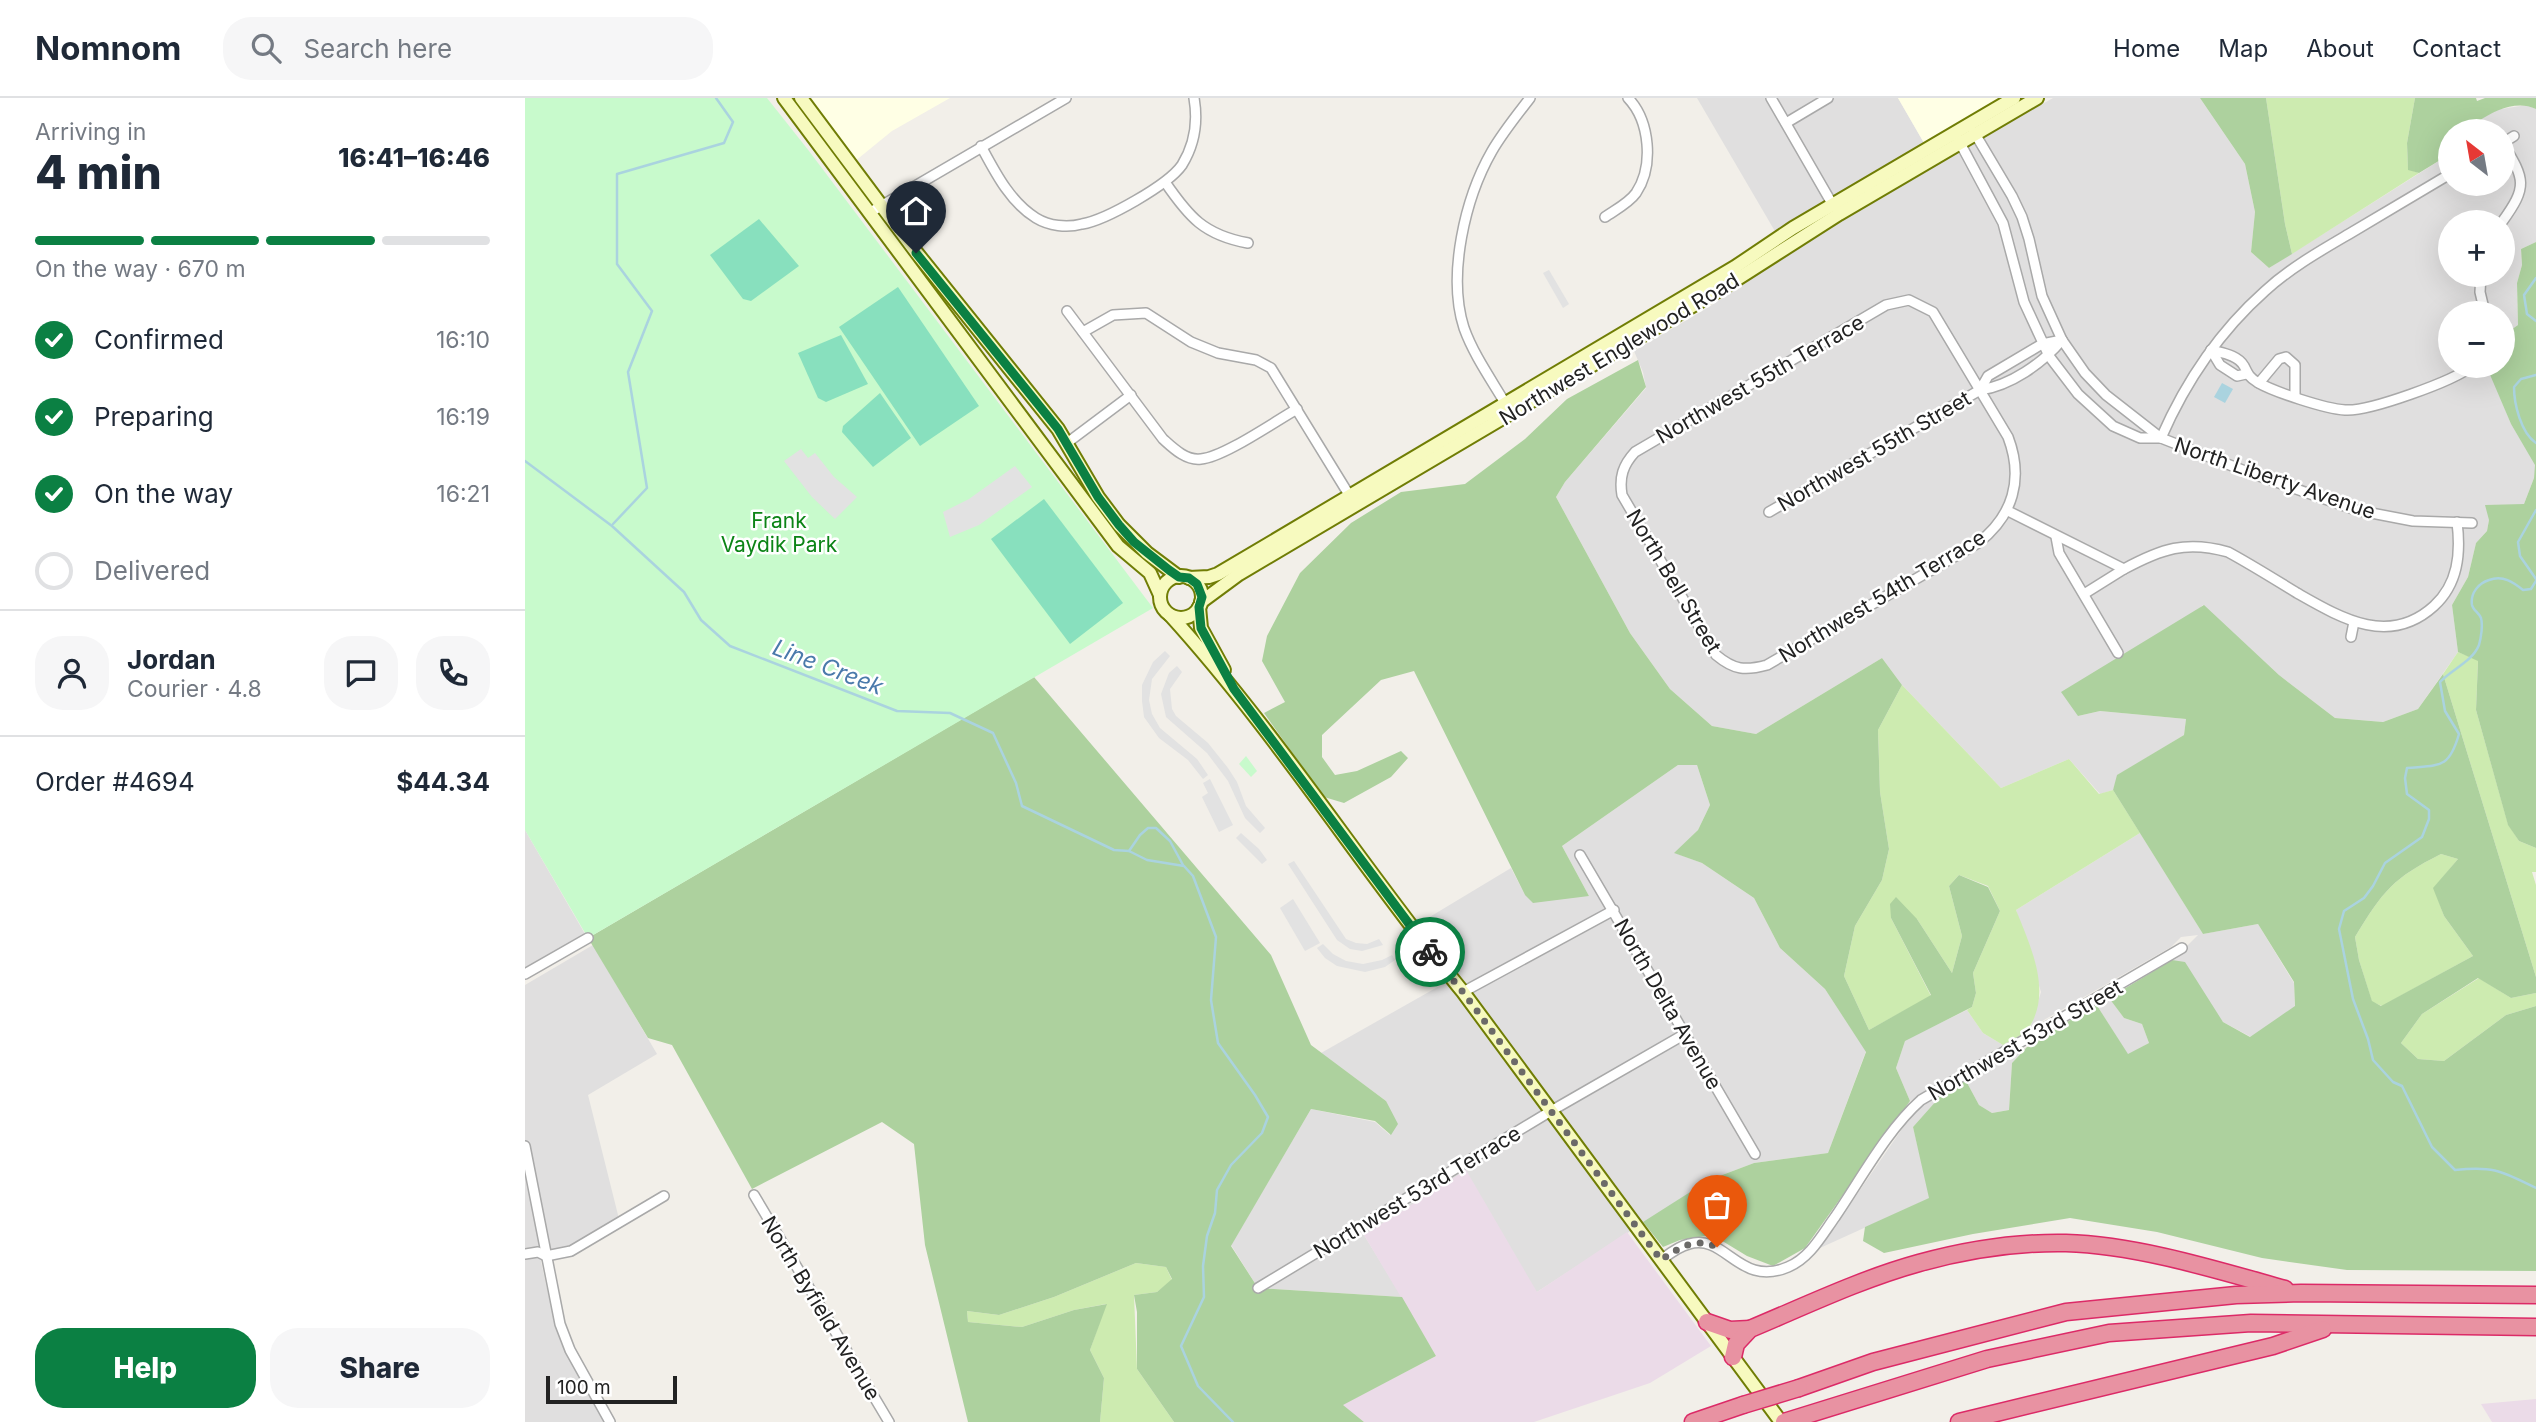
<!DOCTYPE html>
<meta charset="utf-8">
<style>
body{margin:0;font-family:Inter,sans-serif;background:#f6f6f7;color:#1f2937;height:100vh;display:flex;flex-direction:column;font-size:26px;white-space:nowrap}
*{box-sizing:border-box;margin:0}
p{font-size:23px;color:#747a83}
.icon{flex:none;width:38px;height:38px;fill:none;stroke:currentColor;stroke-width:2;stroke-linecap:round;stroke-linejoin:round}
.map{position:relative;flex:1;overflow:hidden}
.panel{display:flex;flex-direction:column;background:#fff;width:525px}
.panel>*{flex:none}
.needle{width:46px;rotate:329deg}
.fabs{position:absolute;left:1913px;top:21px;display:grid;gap:14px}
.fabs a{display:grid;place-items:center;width:77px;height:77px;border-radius:50%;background:#fff;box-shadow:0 7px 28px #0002;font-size:35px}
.scale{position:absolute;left:21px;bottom:18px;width:131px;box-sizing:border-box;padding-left:7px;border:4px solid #222;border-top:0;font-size:19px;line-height:24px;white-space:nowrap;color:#222;-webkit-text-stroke:5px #fff;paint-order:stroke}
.pin{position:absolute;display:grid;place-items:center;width:60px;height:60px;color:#fff;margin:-72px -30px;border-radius:50% 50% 50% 0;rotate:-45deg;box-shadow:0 0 7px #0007}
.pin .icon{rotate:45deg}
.courier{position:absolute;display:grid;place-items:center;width:70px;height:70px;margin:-35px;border:5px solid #0b8043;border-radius:50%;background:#fff;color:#222;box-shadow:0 2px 9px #0007}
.overview em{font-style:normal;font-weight:800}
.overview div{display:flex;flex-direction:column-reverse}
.overview{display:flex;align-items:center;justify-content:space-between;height:119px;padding:0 35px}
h1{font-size:46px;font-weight:800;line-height:52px}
.bar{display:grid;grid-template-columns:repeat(4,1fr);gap:10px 7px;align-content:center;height:84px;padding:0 35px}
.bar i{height:9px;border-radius:5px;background:#e0e1e3}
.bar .selected{background:#0b8043}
.bar p{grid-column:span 4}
.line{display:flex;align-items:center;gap:18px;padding:0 35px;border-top:2px solid #e0e1e3}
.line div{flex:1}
.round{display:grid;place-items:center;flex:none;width:74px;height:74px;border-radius:28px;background:#f6f6f7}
ol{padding:0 35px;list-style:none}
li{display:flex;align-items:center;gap:21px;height:77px}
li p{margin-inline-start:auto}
li .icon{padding:7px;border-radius:50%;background:#0b8043;color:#fff;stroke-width:4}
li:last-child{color:#747a83}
li i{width:38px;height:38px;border:4px solid #e0e1e3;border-radius:50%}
.button{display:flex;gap:14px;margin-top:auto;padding:14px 35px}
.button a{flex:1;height:80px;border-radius:28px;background:#0b8043;color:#fff;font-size:28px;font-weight:800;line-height:80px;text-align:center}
.button a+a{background:#f6f6f7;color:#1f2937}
header{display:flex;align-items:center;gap:42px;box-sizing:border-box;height:98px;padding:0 35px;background:#fff;border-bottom:2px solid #e0e1e3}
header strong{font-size:33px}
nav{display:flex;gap:38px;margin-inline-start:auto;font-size:24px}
.search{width:490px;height:63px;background:#f6f6f7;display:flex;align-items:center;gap:18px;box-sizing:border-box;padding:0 24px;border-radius:28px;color:#747a83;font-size:26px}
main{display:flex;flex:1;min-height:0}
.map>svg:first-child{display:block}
.residential{fill:#e0dfdf;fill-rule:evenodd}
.industrial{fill:#ebdbe8}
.education{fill:#ffffe5}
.grass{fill:#cdebb0}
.forest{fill:#add19e;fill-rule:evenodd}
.park{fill:#c8facc}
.pitch{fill:#88e0be}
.parking{fill:#e2e2e2}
.water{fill:#aad3df}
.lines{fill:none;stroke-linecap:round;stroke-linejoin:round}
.stream{stroke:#aad3df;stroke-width:2.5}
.street-casing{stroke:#a9a9a9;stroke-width:12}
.secondary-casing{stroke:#707d05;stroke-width:16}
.highway-casing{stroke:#dc2a67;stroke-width:19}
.street{stroke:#fff;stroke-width:9}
.secondary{stroke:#f7fabf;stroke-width:12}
.highway{stroke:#e892a2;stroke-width:16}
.highway-bridge-casing{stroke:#dc2a67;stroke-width:19;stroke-linecap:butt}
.highway-bridge{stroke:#e892a2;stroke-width:16}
.done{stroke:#6b6a68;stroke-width:7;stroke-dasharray:0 12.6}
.route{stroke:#0b8043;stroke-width:9}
.labels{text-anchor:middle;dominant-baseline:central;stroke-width:5;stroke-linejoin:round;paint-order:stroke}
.street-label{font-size:21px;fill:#222;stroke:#fff}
.park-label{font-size:21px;fill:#0c8416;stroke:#fff}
.water-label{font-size:23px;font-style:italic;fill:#4a7aab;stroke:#fff}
</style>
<header>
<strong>Nomnom</strong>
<div class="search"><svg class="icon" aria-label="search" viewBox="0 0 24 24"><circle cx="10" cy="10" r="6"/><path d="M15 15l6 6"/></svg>Search here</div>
<nav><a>Home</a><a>Map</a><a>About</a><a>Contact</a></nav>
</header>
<main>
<section class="panel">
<div class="overview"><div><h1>4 min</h1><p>Arriving in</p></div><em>16:41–16:46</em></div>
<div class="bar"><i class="selected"></i><i class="selected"></i><i class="selected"></i><i></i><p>On the way · 670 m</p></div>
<ol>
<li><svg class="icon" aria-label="check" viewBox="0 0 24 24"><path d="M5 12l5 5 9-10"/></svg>Confirmed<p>16:10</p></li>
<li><svg class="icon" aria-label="check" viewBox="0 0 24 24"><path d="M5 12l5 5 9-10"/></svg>Preparing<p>16:19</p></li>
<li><svg class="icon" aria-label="check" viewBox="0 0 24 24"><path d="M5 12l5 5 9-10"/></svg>On the way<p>16:21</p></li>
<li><i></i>Delivered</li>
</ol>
<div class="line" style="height:126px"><a class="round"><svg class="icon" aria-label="person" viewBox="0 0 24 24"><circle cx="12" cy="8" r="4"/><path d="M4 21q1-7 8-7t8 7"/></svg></a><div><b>Jordan</b><p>Courier · 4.8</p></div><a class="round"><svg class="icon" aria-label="chat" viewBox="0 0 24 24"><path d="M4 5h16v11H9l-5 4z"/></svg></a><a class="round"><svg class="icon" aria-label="phone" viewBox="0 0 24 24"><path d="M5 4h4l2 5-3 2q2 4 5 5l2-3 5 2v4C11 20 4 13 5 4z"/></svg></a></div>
<div class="line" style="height:91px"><div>Order #4694</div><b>$44.34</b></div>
<div class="button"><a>Help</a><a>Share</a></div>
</section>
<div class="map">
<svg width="2011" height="1324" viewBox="0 0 2011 1324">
<rect width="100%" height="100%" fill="#f2efe9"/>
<g class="residential">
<polygon points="1172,0 1373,0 1399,45 1251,135"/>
<path d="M1528,0h147l45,66 10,48 -4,40 18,16 181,-114v30h53v-53h-24v-10l15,-11 33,-5 9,4v133l-15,7 1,16 -5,18 1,42 -13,9 -2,8v-29h-53v53h41l-2,4 22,54 25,41 -2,13 -10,26 -35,16 -2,11 -11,12 -8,34 -16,28 6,47 -40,57 -35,13 -48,-4 -56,-43 -76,-70 -125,111 22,-5 86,8 -2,16 -66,40 -5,15 -13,4 -31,-35 -68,29 -99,-103 -20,-27 -126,76 -44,-8 -42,-37 -40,-56 -74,-136 9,-15 81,-94 -3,-16 -9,-21 75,-44 113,-77zM1925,124h53v53h-53z"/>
<polygon points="1153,667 1172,667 1185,707 1173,732 1150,755 1177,765 1229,800 1255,850 1300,891 1341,953 1303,1055 1229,1065 1184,1082 1012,1194 839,1137 877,1199 733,1190 706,1147 786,1011 850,1024 865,1037 861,1003 796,955 932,878 893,826 986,770 1000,797 1064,798 1037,748"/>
<polygon points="0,732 60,836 0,871"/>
<polygon points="1615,735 1678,836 1733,826 1769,885 1770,909 1726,939 1698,924 1648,862 1673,837 1656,839 1646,849 1505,930 1516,894 1491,812"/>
<polygon points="68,847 132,956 63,997 94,1121 42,1150 15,1159 30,1227 37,1246 81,1324 0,1324 0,887"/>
<polygon points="1584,900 1599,920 1617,926 1624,945 1603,957 1571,906"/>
<polygon points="1442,912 1458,935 1478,947 1385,1003 1371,970 1380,942"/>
<polygon points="1502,949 1487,965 1484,1012 1467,1015 1454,1007 1440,981"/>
<polygon points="1420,993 1388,1029 1405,1100 1295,1150 1388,1015"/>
</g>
<g class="industrial">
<polygon points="941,1072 1012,1194 1102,1134 1186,1248 1125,1285 1009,1324 839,1324 817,1307 911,1258 839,1137"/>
<polygon points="2011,1301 2011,1324 1967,1324 1956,1306"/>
</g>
<g class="education">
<polygon points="282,0 425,0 367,33 329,64"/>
<polygon points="1373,0 1478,0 1399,45"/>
</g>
<g class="grass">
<polygon points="1741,0 1890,0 1882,45 1883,71 1894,75 1767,156 1760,126"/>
<polygon points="1933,554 1953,562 1951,612 1983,726 1994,743 2011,750 2011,774 2007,774 2011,787 2011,879 1918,576"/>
<path d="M1377,587l99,103 68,-29 30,35 14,-4 27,43 -124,77c14,35 36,80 14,116 -4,8 -19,14 -27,19l-20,-12 -16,-23 5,-3 4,-14 -3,-20 27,-62 -12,-25 -29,-11 -10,11 13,50 -10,37 -35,-54 -26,-1 40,78 -62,34 -25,-54 11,-50 27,-46 7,-31 -9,-57 -2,-62z"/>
<path d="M1916,756l17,5 -24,29 10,28 29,40 -91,50 -10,-4 -13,-42 -4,-23c28,-46 38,-59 86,-83z"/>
<polygon points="1954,880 1986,900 2011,895 2011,908 1981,917 1919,963 1893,961 1876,945 1897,916"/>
<polygon points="611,1165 641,1169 647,1182 632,1194 609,1197 612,1271 649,1324 575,1324 579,1280 565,1252 581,1206 549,1212 497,1229 443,1224 442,1213 474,1217 529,1199"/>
</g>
<g class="forest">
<polygon points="1675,0 1741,0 1760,126 1767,156 1744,170 1726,154 1730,114 1720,66"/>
<path d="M1890,0h61l1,3 8,-3h51v11c-19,-9 -41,1 -57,12v10h-29v23l-31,19 -11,-3 -1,-27z"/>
<polygon points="2011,144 2011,750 1994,743 1983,727 1951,612 1953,563 1933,554 1927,507 1943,479 1951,445 1962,433 1964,422 1960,407 1999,406 2009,380 2010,367 1986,326 1963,272 1966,268 1978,268 1980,236 1993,227 1992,185 1997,167 1996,151"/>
<polygon points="1113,262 1121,289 1040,384 1031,399 1105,535 1145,591 1187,628 1231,636 1357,560 1377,587 1353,632 1355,694 1364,751 1357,782 1330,828 1319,878 1344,932 1406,897 1366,820 1365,806 1371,799 1392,821 1427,875 1437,838 1424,788 1434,777 1463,789 1475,813 1448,875 1451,895 1447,909 1380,943 1371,970 1385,1003 1280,1150 1248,1168 1222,1158 1199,1144 1181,1138 1155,1142 1138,1149 1118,1124 1184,1082 1229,1065 1303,1055 1341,954 1300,891 1255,850 1229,800 1177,765 1149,755 1173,732 1185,707 1172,667 1153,667 1037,748 1064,798 1008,805 1000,797 889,573 856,582 797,637 797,659 810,677 832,673 876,653 883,660 866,679 819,705 799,699 739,615 760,604 737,563 742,538 775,475 826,425 876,394 940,386 1000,341 1042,301"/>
<path d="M1679,507l75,70 56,43 48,4 35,-13 25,-35 93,303v16l-25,5 -33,-20 -56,36 -21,29 17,16 26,2 62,-46 30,-9v265l-189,-1 -85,-12 -105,-26 -87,-14 -97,16 -89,19 -21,-12 2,-14 64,-29 -16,-71 32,-36 20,-12 14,26 13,8 17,-3 3,-47 15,-16 69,-43 32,50 21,-11 -7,-19 -18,-6 -15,-20 63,-38 13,2 38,60 27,15 45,-31 -1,-24 -36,-58 -55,10 -90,-144 4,-15 67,-40 2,-16 -86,-8 -22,5 -17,-24zM1916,756l17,5 -25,29 11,28 29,40 -92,50 -9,-5 -13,-41 -4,-23c28,-46 38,-59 86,-83z"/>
<polygon points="509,579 746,857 786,947 861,1003 873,1026 866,1037 850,1023 786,1011 706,1148 733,1190 877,1199 911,1258 818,1307 839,1324 649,1324 612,1271 612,1214 609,1197 632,1194 647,1181 641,1169 611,1165 529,1199 474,1217 442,1213 443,1224 497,1229 549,1212 582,1206 565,1252 579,1280 575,1324 443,1324 400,1147 389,1046 357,1024 227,1091 147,947 123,940 63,840"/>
</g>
<g class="park">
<polygon points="0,0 242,0 284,53 628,510 63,840 0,732"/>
<polygon points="721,658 732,673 726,679 714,666"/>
</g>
<g class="pitch">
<polygon points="234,121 274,168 226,203 218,201 185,157"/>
<polygon points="373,189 454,308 395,348 314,229"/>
<polygon points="316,237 343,286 301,304 293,300 273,255"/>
<polygon points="355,295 386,340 348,369 317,334 318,328"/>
<polygon points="519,401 598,505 545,546 466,441"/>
</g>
<g class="parking">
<polygon points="1024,172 1044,206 1038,210 1018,175"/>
<polygon points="276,351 283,360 290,355 309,379 332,399 310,421 287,399 259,363"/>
<polygon points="490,368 507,389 454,427 425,439 418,414 444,401"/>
<polygon points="640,553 645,558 627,581 624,602 627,616 635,630 672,661 683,677 678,681 663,662 634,640 619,619 617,603 617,587 628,564"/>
<polygon points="652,568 657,574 645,591 647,611 651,618 683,645 703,670 712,684 721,708 740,730 735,735 720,720 703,683 682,655 641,619 636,596 644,575"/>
<polygon points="685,681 708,727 694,734 677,699 683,695 678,685"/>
<polygon points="716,735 734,751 742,762 737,766 711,740"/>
<polygon points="769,763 821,841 831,845 842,846 854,841 858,847 837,853 825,851 812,842 763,766"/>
<polygon points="768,801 795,845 780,853 755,810"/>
<polygon points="798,846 808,856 821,863 838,866 857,862 867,857 870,862 860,869 840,874 812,868 800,860 792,850"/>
</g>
<polygon class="water" points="1697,285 1708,291 1700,305 1689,299"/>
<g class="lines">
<g class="stream">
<polyline points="2011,180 1999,197 2002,216 2011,223"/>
<path d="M2011,277l-15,4 -7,8c0,17 7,46 22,56"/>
<polyline points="0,363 87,428 159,494 176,522 205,548 372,613 425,615 468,635 491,685 497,708 589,752 604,753 622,762 659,768 668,778 691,839 686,902 693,945 730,997 743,1019 737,1035 706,1067 692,1092 690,1115 682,1138 678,1168 679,1199 656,1248 673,1288 708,1324"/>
<polyline points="2011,412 1993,444 1995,458 2011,481"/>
<polyline points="88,426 122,390 103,274 127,213 92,166 92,76 199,45 208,24 191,0"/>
<path d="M2011,483l-5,8 -8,1c-10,-8 -20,-15 -34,-10 -10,3 -19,13 -17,25 1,5 7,8 9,13 2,7 0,20 -2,27 -7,17 -27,24 -39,37l5,29 14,23c-10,35 -19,31 -52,34l-2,10 2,16 22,16v9l-7,18 -37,26 -12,23 -9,12 -20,13 -5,18 14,70 15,40 5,21 20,22 9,4 30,61 23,23c40,-4 46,1 81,18"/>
<polyline points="604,753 615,737 623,730 631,730 645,743 658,767"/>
</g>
<g class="street-casing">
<g id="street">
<polyline points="1246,0 1309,109"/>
<polyline points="1261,25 1303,0"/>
<polyline points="1449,34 1487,98 1497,119 1504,141 1517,198 1537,242 1560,275 1581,297 1636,340 1720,373 1831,412 1888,423 1947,425"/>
<polyline points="1433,41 1478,125 1499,204 1524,258 1553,296 1588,328 1615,340 1636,340"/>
<polyline points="1978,45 1989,38"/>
<path d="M456,48c14,26 29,56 55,72 13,8 31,10 46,6 24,-4 86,-39 100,-59 13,-21 16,-44 12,-67"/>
<path d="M640,84c24,35 39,53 83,61"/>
<polyline points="344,115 541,0"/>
<path d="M1080,119c10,-7 24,-14 31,-24 18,-27 14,-72 -8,-95"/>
<path d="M1977,124c26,-36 23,-42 1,-79"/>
<polyline points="1956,177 1955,194 1960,215"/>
<path d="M1384,202l24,12 75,125c16,42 5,79 -30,106l-211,122c-22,6 -33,5 -51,-10l-94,-160c-3,-18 1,-30 13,-43l251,-147z"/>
<path d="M542,213l96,128c10,9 23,22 38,20 23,-2 73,-37 96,-50"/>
<polyline points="558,234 588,217 621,215 666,244 693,255 731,262 746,270 826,400"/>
<path d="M1686,252c11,3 27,5 33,16 4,8 5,11 13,16 17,10 69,27 88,28 23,2 109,-29 127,-44"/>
<polyline points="1686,252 1695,267 1712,278 1721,276"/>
<polyline points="1734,285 1754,261 1761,259 1770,267 1770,298"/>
<polyline points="1455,292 1463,278 1517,246 1537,242"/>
<path d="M983,310c-15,-26 -34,-52 -44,-80 -17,-53 1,-130 28,-177 11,-19 25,-36 38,-53"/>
<path d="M1636,340c24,-55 59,-107 104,-147 25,-23 55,-40 84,-57 34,-20 67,-40 101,-60"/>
<polyline points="542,345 606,297"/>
<path d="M1483,413l116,58c37,-20 62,-29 104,-17 24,13 46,27 69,41 44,25 92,54 137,13 24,-22 27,-52 23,-84"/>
<path d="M1244,414l211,-122c30,-4 63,-27 82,-50"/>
<polyline points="1531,439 1534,455 1593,555"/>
<polyline points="1559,496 1599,471"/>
<polyline points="1826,539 1829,524"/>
<polyline points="1055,757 1230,1056"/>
<polyline points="0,876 63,840"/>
<polyline points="938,894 1089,812"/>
<polyline points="0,1048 35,1226 45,1252 85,1324"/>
<polyline points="229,1097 364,1324"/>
<polyline points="0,1156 13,1154 21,1158 46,1153 139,1098"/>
<path d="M1136,1162c8,-6 18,-14 28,-16 37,-11 50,44 99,23 22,-9 34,-32 47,-50 26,-38 52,-87 86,-117l261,-152"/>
<polyline points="733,1190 1026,1013 1160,936"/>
</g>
</g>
<g class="secondary-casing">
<g id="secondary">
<polyline points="259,0 593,448 625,475 635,497"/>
<polyline points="276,0 391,154 533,331 573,399 594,427 622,455 654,479"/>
<circle cx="656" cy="499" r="21"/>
<polyline points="664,480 684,479 693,476 1210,169 1268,130 1489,0"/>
<polyline points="676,504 714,476 1206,185 1314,116 1512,0"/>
<polyline points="674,509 676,530 699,572"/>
<path d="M645,517c107,118 192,253 293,377l318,430"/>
</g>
</g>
<g class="highway-casing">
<g id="highway">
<polyline points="1182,1224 1205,1232 1225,1231"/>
<path d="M1208,1259l3,-13 14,-15c55,-23 111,-50 169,-66 47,-13 98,-21 147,-20 71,2 151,27 219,46"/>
<polyline points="1274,1290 1348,1264 1541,1214 1711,1197 1776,1195 2011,1197"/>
<polyline points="1168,1324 1218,1307"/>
<polyline points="1259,1324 1462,1261 1584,1235 1726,1225 2011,1229"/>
<polyline points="1434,1324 1748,1248 1798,1231"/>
</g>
</g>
<use href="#street" class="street"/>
<use href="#secondary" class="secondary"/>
<use href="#highway" class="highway"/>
<g class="highway-bridge-casing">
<polyline id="highway-bridge" points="1218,1307 1274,1290"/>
</g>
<use href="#highway-bridge" class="highway-bridge"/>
</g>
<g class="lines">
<path class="done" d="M905,854l33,40 198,268c18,-12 33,-23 56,-13"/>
<polyline class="route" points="391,155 533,331 573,399 594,427 609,444 644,472 654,479 664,480 672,486 677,499 674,509 676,530 709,591 905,854"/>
</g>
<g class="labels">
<g class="street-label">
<text transform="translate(1094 251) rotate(-31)">Northwest Englewood Road</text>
<text transform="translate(1235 281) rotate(-30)">Northwest 55th Terrace</text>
<text transform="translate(1349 353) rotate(-30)">Northwest 55th Street</text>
<text transform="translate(1750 380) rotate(19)">North Liberty Avenue</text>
<text transform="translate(1149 483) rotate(59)">North Bell Street</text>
<text transform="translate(1357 498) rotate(-31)">Northwest 54th Terrace</text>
<text transform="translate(1143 906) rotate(60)">North Delta Avenue</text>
<text transform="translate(1500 942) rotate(-30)">Northwest 53rd Street</text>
<text transform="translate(892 1094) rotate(-31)">Northwest 53rd Terrace</text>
<text transform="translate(296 1210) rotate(59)">North Byfield Avenue</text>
</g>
<g class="park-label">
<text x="254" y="422">Frank<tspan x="254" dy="24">Vaydik Park</tspan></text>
</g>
<g class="water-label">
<text transform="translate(303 569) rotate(21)">Line Creek</text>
</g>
</g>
</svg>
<div class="fabs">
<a><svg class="needle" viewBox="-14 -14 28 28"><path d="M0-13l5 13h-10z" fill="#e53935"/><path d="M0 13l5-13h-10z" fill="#747a83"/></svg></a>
<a>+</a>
<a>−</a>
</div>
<div class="scale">100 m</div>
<div class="pin" style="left:1192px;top:1149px;background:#ea580c"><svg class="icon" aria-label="bag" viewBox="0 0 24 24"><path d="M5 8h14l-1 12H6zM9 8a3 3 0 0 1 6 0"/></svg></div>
<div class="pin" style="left:391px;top:155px;background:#1f2937"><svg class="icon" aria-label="home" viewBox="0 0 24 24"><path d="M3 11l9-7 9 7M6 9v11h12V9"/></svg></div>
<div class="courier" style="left:905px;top:854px"><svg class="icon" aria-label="bike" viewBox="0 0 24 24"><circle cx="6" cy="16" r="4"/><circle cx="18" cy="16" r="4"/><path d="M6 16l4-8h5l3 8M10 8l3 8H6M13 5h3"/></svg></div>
</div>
</main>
